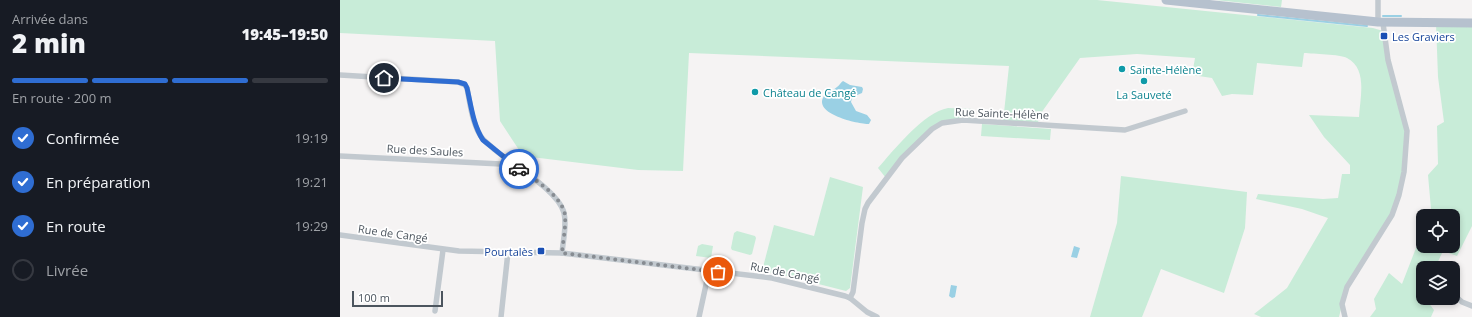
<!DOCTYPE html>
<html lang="fr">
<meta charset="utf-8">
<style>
body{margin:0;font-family:"Open Sans",sans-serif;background:#20242c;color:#f1f3f6;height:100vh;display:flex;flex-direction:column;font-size:15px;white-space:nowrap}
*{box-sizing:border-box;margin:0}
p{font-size:13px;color:#9ea1a6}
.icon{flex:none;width:22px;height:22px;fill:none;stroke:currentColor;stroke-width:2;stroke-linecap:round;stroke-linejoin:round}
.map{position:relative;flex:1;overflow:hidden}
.details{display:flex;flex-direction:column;background:#171b24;width:340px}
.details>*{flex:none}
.controls{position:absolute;left:1076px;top:209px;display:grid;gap:8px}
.controls a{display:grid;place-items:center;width:44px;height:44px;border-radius:8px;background:#171b24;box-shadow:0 2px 6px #0003;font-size:20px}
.scale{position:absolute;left:12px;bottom:10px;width:91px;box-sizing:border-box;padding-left:4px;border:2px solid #4c555e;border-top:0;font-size:11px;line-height:14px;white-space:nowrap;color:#4c555e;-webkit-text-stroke:3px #fff;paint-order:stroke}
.pin{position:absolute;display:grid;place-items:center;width:34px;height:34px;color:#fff;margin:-17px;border:2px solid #fff;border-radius:50%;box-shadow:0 1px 4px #0007}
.courier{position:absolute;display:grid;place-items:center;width:40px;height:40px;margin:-20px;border:3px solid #2f6dd2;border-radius:50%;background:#fff;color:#222;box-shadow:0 1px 5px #0007}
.headline em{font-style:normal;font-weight:800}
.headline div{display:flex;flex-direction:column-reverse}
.headline{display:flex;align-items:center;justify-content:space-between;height:68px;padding:0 12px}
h1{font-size:26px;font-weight:800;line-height:30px}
.bar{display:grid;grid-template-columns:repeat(4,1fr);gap:6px 4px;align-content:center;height:48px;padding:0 12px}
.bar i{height:5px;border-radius:3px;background:#363941}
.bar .current{background:#2f6dd2}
.bar p{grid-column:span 4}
ol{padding:0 12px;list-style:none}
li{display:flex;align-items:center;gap:12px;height:44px}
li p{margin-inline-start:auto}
li .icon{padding:4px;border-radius:50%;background:#2f6dd2;color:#fff;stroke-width:4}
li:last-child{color:#9ea1a6}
li i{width:22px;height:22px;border:2px solid #363941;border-radius:50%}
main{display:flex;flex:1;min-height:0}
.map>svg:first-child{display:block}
.green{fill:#c8ecd8}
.water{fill:#9ad0e4}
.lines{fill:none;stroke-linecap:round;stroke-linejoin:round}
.stream{stroke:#9ad0e4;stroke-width:2}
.minor{stroke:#c2c9cf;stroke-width:5.5}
.primary{stroke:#b6c1ce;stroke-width:9}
.done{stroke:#878c92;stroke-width:4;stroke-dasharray:0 7.2}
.route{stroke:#2f6dd2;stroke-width:5}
.transit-dot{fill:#1a4fb4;stroke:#fff;stroke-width:1.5}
.culture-dot{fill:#0f9aa8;stroke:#fff;stroke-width:1.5}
.labels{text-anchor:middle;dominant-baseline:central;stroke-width:3.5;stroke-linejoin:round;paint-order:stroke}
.transit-label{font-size:11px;fill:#164399;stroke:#fff;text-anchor:start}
.culture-label{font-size:11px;fill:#0d838f;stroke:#fff;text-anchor:start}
.street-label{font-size:11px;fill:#4c555e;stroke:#fff}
</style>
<main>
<section class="details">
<div class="headline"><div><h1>2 min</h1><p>Arrivée dans</p></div><em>19:45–19:50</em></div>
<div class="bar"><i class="current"></i><i class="current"></i><i class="current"></i><i></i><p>En route · 200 m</p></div>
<ol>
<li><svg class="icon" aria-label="check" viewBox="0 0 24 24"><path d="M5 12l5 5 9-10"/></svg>Confirmée<p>19:19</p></li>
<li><svg class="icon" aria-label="check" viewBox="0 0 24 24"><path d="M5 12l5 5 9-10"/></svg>En préparation<p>19:21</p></li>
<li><svg class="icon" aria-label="check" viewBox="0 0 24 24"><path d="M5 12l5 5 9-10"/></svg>En route<p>19:29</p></li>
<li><i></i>Livrée</li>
</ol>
</section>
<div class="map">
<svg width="1132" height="317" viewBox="0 0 1132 317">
<rect width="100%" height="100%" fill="#f5f3f3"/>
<g class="green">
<path d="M0,0h757l276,28 10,3 24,100 -3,41 -12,43 -47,78 -6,24h-78l-7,-3 33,-26 41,-70 -26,-9 -46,-10 2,-5 65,5 15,-1 4,-24h8v-9l-26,-28 -15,-22 50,2c1,-19 9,-48 -12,-59 -7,-4 -34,-4 -43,-5l-2,14 -45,-4 -4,32 -21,-1 -10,2 -10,-18 -20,-3 3,-17 -58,-4 -57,4 -41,58 -1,7 -35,-1 6,-56 -320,-13 -6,118 -45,-1 -115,-14 -23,-35 -5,-80 -155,-8z"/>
<polygon points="876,0 942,0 941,7"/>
<polygon points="1096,23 1132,23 1132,226 1117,256 1103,251 1095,268 1083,268 1083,298 1085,298 1094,310 1091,317 1030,317 1036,309 1034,299 1049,273 1062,284 1083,230 1083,246 1113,246 1113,216 1088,216 1091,209 1088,175 1098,164 1097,126 1104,122 1098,77"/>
<path d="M608,108l26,1v11l-37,5 -51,53 -8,-10c16,-18 46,-56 70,-60z"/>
<polygon points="642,124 711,129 710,140 641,136"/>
<polygon points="175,154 188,164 185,168 172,158"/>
<polygon points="781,176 907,192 905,228 884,293 821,269 802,317 750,317 777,223"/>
<polygon points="490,177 523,187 510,288 506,291 435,273 422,271 434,225 474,236"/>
<polygon points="397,231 415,236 416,238 412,254 410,255 392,250 391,248 394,233"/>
<polygon points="362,244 373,246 371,258 356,256 358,246"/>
</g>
<g class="water">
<path d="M503,81l7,4 12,2 1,2 -1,4c-5,2 -10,3 -11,9l5,9 11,4 4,5 -2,4c-11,0 -57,-10 -45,-28 3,-5 9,-5 13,-9 3,-2 3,-4 6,-6z"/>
<polygon points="734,246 740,248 737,258 731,257"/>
<polygon points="611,285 617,286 615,297 612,298 609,296"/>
</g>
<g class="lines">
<g class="stream">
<polyline points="918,15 1027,26"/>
<polyline points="1043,16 1061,16"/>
</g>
<g class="minor">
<polyline points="1038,22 1038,0"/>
<path d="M0,75l118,7 7,3 2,3c3,15 5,36 15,50 3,4 9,8 13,12 18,15 64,41 69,63 3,12 -1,28 -2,40"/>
<polyline points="0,156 161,164 169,161"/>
<polyline points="0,235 119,251 222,253 432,278 505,296 510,298 527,312 537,317"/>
<polyline points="1113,294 1122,302 1132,306"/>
<polyline points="510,298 513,292 522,223 525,209 528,203 562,158 592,129 602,123 623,120 785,130 845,111"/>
<polyline points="95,311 103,250"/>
<polyline points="161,317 168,252"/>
<polyline points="359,317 369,271"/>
<polyline points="1005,317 1002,304 1007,287 1052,215 1059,195 1064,172 1067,131 1048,60 1043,23"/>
</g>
<polyline class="primary" points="826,0 1038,22 1132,23"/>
</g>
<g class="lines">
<path class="done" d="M179,169c15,10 43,27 46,46 1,12 -2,26 -3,38l156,19"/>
<path class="route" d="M44,78l74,4 7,2 2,4c4,17 6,37 16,52l36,29"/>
</g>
<g class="transit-dot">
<rect x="1040" y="32" width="8" height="8" rx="2"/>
<rect x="197" y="247" width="8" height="8" rx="2"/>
</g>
<g class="culture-dot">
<circle cx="782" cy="69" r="4"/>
<circle cx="804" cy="81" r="4"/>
<circle cx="415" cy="92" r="4"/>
</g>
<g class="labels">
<g class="transit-label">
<text x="1052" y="36">Les Graviers</text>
<text x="193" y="251" text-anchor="end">Pourtalès</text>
</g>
<g class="culture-label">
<text x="790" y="69">Sainte-Hélène</text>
<text x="423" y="92">Château de Cangé</text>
<text x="804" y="94" text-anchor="middle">La Sauveté</text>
</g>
<g class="street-label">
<text transform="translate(662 113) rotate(2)">Rue Sainte-Hélène</text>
<text transform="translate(85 150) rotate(3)">Rue des Saules</text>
<text transform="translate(53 233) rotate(8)">Rue de Cangé</text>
<text transform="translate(445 272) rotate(11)">Rue de Cangé</text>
</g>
</g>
</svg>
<div class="controls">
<a><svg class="icon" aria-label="locate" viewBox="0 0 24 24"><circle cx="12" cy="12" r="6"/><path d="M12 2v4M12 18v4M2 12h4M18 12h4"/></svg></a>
<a><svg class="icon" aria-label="layers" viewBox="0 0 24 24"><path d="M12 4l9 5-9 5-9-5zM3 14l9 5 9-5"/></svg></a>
</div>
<div class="scale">100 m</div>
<div class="pin" style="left:378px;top:272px;background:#ea580c"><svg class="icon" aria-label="bag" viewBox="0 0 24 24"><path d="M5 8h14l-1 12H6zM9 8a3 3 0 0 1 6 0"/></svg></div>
<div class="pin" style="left:44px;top:78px;background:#1f2937"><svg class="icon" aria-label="home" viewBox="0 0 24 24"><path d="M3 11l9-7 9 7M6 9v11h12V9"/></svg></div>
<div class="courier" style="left:179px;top:169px"><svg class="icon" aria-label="car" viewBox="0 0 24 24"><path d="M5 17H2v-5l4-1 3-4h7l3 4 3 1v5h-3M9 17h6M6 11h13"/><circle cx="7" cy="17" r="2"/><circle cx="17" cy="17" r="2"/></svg></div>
</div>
</main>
